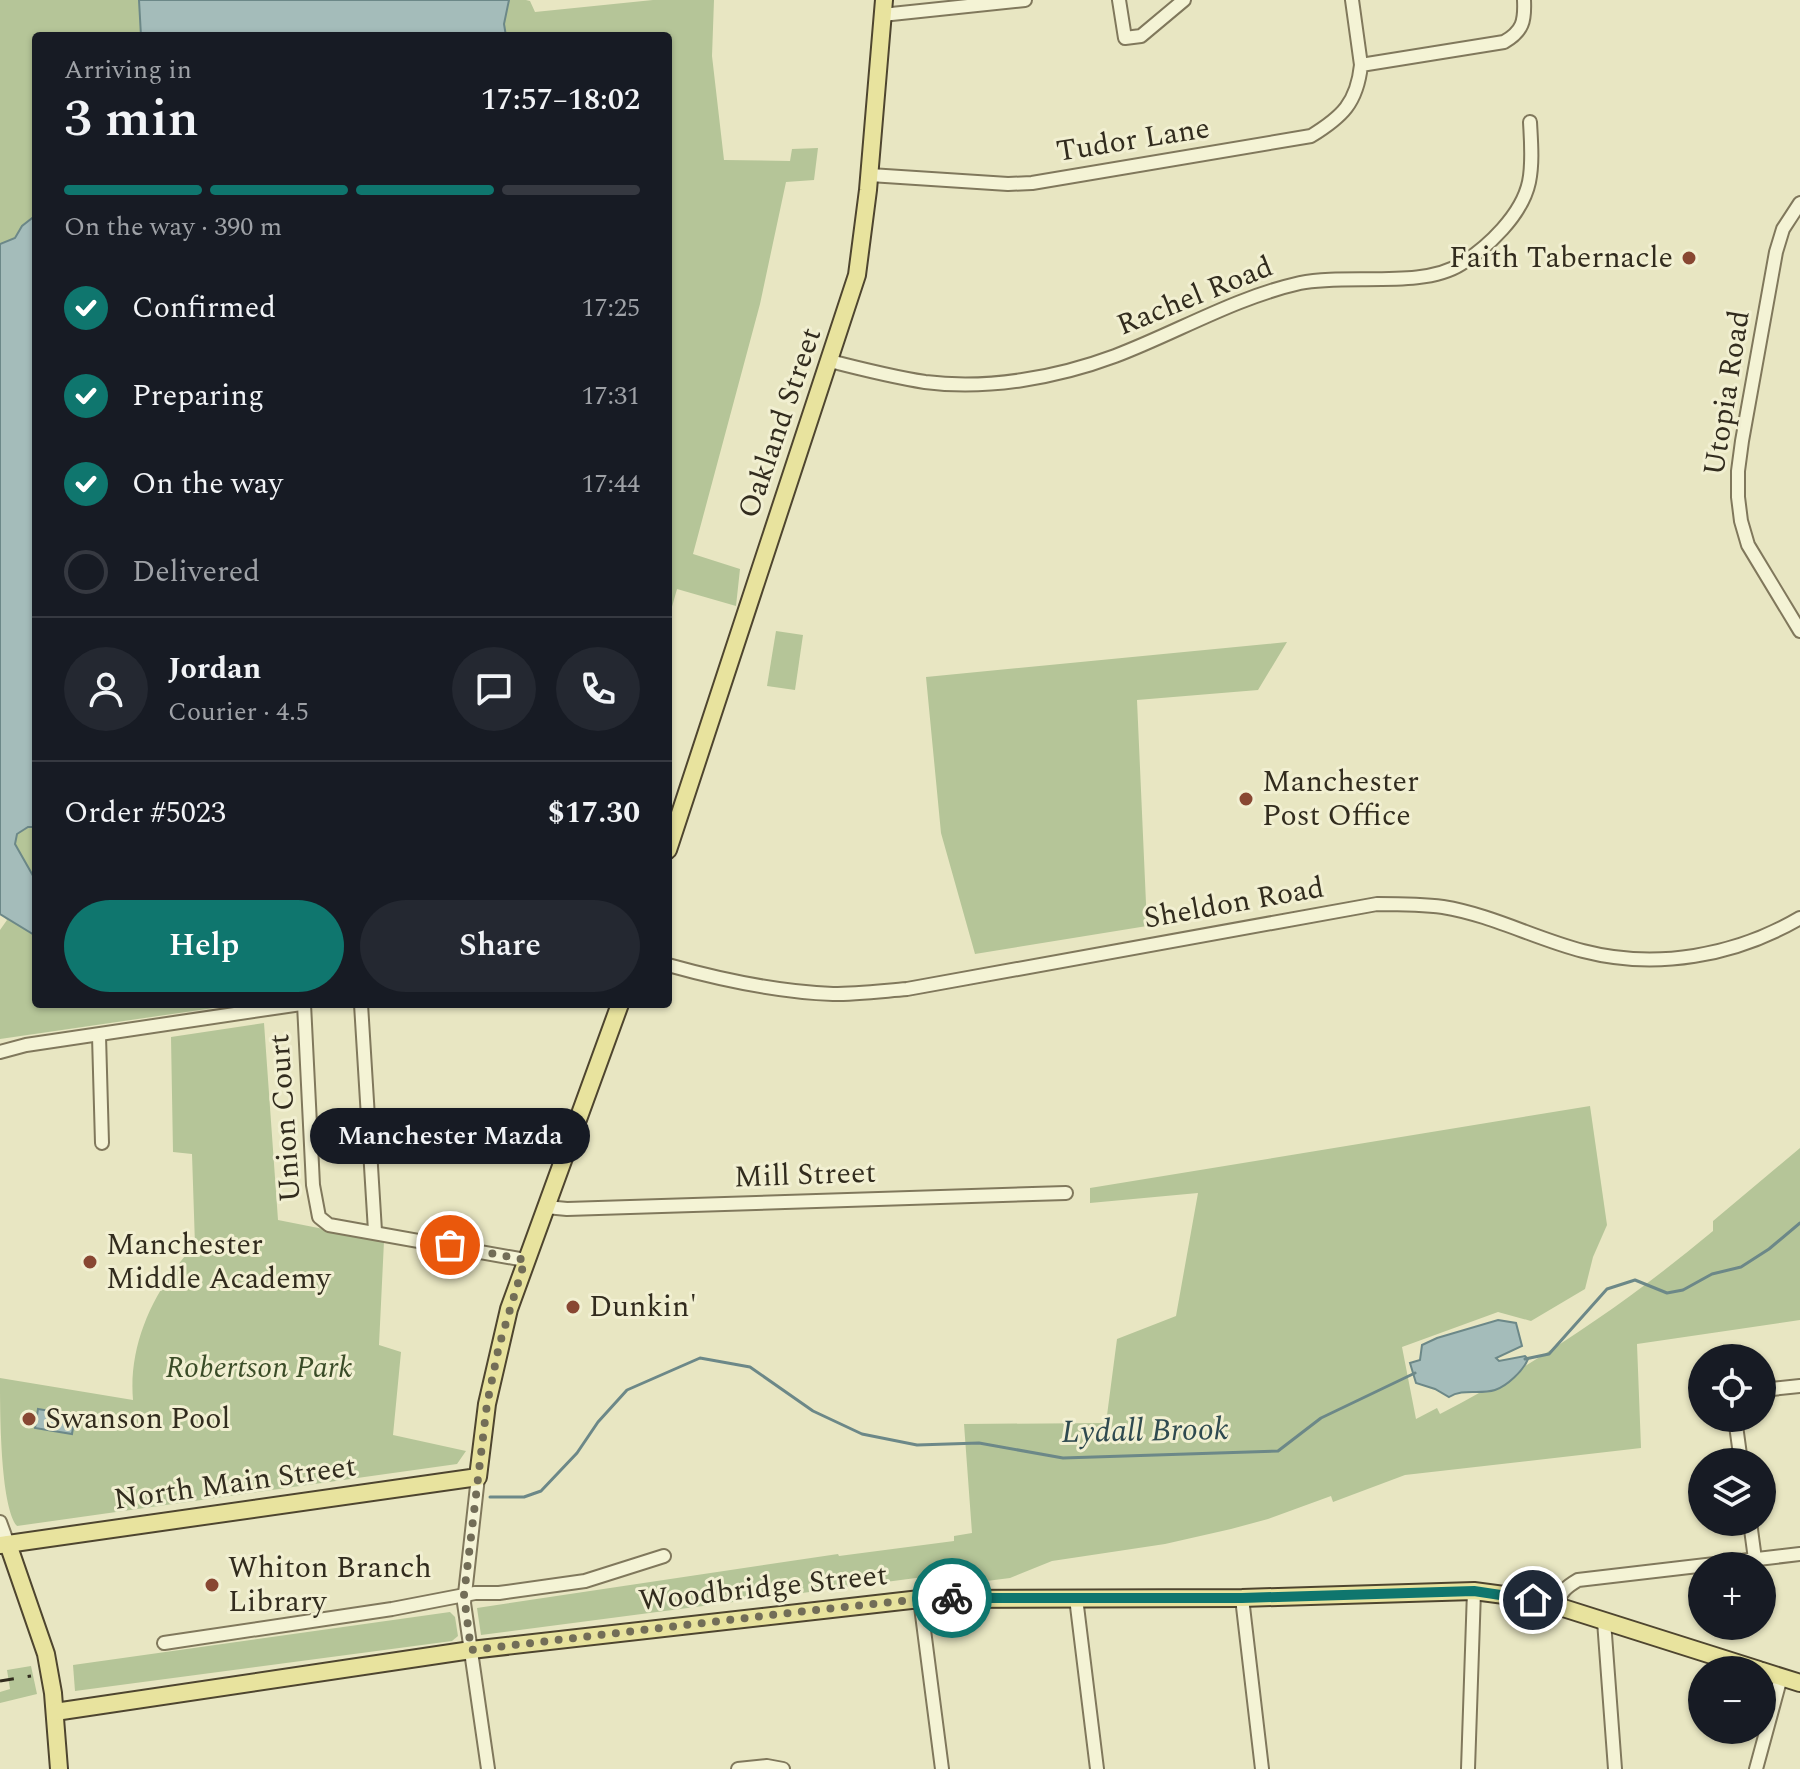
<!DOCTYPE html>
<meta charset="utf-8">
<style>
body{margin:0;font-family:Spectral,serif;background:#242831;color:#f1f3f6;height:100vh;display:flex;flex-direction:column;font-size:30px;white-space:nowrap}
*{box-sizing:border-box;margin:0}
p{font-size:26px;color:#9ea1a6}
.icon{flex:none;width:44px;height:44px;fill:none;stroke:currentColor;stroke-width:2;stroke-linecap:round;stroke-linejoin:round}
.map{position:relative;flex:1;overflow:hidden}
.sheet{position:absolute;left:32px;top:32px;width:640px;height:976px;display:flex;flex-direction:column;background:#171b24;border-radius:8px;box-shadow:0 2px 6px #0004}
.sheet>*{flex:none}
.controls{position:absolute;left:1688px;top:1344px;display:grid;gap:16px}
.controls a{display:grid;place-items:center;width:88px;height:88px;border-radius:50%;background:#171b24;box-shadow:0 2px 6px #0004;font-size:40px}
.pin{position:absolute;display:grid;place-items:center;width:68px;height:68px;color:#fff;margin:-34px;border:4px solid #fff;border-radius:50%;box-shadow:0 2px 8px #0007}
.courier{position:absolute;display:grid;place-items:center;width:80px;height:80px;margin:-40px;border:6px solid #0f766e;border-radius:50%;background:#fff;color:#222;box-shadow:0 2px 10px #0007}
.bubble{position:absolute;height:56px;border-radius:28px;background:#171b24;box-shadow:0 2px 6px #0004;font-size:26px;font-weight:600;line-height:56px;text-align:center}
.overview em{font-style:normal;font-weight:600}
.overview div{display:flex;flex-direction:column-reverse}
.overview{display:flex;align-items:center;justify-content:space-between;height:136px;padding:0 32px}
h1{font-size:52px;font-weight:600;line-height:60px}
.bar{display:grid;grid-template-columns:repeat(4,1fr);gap:12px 8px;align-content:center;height:96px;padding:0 32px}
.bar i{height:10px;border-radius:6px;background:#363941}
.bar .selected{background:#0f766e}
.bar p{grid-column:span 4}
.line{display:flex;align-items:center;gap:20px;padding:0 32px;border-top:2px solid #363941}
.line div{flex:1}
.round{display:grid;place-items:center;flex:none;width:84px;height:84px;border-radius:42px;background:#242831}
ol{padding:0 32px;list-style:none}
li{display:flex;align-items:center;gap:24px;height:88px}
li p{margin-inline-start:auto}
li .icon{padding:8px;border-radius:50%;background:#0f766e;color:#fff;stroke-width:4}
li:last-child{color:#9ea1a6}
li i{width:44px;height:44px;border:4px solid #363941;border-radius:50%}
.primary-button{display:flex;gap:16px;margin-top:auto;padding:16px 32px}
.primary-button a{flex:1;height:92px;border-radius:48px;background:#0f766e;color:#fff;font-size:32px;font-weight:600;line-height:92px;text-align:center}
.primary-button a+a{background:#242831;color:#f1f3f6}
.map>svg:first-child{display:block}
.green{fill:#b5c598}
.water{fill:#a4bcba;stroke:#6c8888;stroke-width:2}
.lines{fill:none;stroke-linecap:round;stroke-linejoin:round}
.stream{stroke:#6c8888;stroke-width:3}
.minor-casing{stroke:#80785c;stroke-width:16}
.major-casing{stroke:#4e452f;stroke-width:20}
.minor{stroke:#f4f3d5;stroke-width:12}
.major{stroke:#e8e39e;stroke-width:16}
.rail{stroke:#322c1e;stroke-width:3;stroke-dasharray:14 14;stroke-linecap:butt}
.done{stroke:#726d57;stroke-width:8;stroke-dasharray:0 14.4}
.route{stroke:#0f766e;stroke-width:10}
.poi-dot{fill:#884732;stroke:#f1efd1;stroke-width:3}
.labels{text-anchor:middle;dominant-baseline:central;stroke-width:6;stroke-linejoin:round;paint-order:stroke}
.street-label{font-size:30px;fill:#322c1e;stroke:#f1efd1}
.poi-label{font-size:30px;fill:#322c1e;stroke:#f1efd1;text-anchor:start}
.park-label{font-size:30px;font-style:italic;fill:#3a4c27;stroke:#f1efd1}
.water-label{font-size:32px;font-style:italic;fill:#2f4a50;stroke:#f1efd1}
</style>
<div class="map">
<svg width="1800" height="1769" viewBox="0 0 1800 1769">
<rect width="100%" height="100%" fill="#e8e6c2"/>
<g class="green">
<polygon points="0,0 526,0 530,1 535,12 653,0 714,0 712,56 724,160 790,161 792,149 818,148 814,180 786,182 760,304 693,554 740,569 736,606 677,589 668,621 668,36 36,36 36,1004 241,1004 0,1039 0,930 7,920 0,914"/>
<polygon points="776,631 803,635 795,690 767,686"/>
<polygon points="1287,642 1258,690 1137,700 1147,926 975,954 941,833 926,677"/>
<path d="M264,1023l14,197 106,21 -5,104 22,7 -8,83 73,16 -9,13 -440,62c-17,-20 -17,-117 -17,-148l133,22c-5,-58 23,-114 62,-155l-3,-91 -19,-2 -2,-115z"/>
<path d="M1590,1106l17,119 -14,32 -8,32 -54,32 -33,-9 -96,35 14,72 21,-11 3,6c98,-51 188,-112 273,-183v-10l87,-73v172l-163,24 4,104 -236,27 -72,27 -2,-6 -63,23 -37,10 -66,15 -113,17 -42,17 -47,6 -47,-6 -435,57 -4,-27 361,-54 1,2 115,-15v-5l18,-3 -8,-109 142,-1 11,-84 59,-23 22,-123 -108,10v-15z"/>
<polygon points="450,1612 455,1617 458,1636 452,1641 75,1691 73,1665"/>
<polygon points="31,1666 37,1694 0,1703 0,1692 10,1689 7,1670"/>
</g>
<g class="water">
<polygon points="139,0 509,0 504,24 506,36 141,36"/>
<polygon points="36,215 36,827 28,827 17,834 15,844 36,881 36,936 0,914 0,244 15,238 22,226"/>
<path d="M1498,1320l18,3 6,23 -26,12 3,3 26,-5 3,3c-5,12 -21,27 -33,31 -16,5 -32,-2 -46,7l-14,-8 -19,-6 -6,-20 10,-3 2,-15 15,-7z"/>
<polygon points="38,1409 75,1415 72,1434 35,1428"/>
</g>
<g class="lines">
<g class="stream">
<polyline points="1525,1359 1549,1354 1607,1289 1635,1280 1667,1293 1683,1290 1712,1274 1741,1267 1769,1249 1800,1223"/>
<polyline points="490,1497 524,1497 541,1491 577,1453 598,1422 627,1390 700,1358 750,1367 813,1411 862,1434 917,1445 979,1443 1063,1458 1278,1451 1321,1418 1415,1373"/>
</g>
<g class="minor-casing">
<g id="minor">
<polyline points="1119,0 1125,38 1141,36 1184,0"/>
<polyline points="1352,0 1361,65"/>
<polyline points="882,15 1025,0"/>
<path d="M870,175l138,9 24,-1 279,-47c31,-19 46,-33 50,-71l143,-23c19,-11 21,-21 20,-42"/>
<polyline points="1800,203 1783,229 1776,252 1742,441 1738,471 1738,497 1741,521 1748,545 1800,631"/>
<path d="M830,361c31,8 63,16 95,21 62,8 131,-4 190,-26 63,-24 119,-58 185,-73 47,-10 122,6 161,-19 27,-17 61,-49 68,-82 4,-19 2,-41 1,-60"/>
<path d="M668,965c54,15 109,27 165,29 24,0 49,-3 74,-5l470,-85c22,0 44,0 66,3 49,8 93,32 140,44 73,19 152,5 217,-33"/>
<polyline points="304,1004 313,1185 319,1217 329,1225 525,1260"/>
<polyline points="361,1004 375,1231"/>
<polyline points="99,1036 102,1143"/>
<polyline points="0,1052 26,1045 301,1004"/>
<polyline points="546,1207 567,1209 1066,1193"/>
<polyline points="1762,1390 1800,1386"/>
<polyline points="1735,1418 1741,1462"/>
<polyline points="478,1477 464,1603 488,1769"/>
<polyline points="0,1522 8,1544"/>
<polyline points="1750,1522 1755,1559"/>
<polyline points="1076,1598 1097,1769"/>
<polyline points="1242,1598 1262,1769"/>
<polyline points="920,1599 942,1769"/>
<path d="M1557,1606c3,-14 9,-19 21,-26l222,-26"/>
<polyline points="1604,1621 1615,1769"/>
<polyline points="164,1643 392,1609 475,1593 499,1593 585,1581 664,1556"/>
<polyline points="738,1769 767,1766 783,1769"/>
<polyline points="1468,1769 1474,1591"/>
<polyline points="1756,1769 1781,1677"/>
</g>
</g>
<g class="major-casing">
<g id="major">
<polyline points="668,850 857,275 868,190 884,0"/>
<polyline points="8,1544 46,1654 53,1693 59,1769"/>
<polyline points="0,1545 478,1477 487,1404 509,1309 620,1004"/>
<polyline points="1762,1671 1800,1683"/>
<polyline points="55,1712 471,1650 920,1599 1242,1598 1474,1591 1527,1598 1557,1606 1759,1670"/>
</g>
</g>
<use href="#minor" class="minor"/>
<use href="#major" class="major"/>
<polyline class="rail" points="0,1681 31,1676"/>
</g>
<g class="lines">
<polyline class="done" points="450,1245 525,1260 499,1346 487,1404 464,1595 471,1650 815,1610 920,1599 952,1598"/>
<polyline class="route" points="952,1598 1242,1598 1474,1591 1533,1600"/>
</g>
<g class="poi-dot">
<circle cx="1689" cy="258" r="8"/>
<circle cx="1246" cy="799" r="8"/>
<circle cx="90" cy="1262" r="8"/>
<circle cx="573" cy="1307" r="8"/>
<circle cx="29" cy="1419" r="8"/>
<circle cx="212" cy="1585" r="8"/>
</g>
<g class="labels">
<g class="street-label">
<text transform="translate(1133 140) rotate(-9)">Tudor Lane</text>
<text transform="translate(1195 296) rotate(-22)">Rachel Road</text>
<text transform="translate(1727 393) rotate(-81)">Utopia Road</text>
<text transform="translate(780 423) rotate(-71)">Oakland Street</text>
<text transform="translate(1234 903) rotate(-10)">Sheldon Road</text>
<text transform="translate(285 1118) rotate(-94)">Union Court</text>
<text transform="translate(805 1175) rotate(-2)">Mill Street</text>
<text transform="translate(235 1483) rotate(-8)">North Main Street</text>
<text transform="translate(763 1588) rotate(-6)">Woodbridge Street</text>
</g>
<g class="poi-label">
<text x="1673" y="258" text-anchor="end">Faith Tabernacle</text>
<text x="1262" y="782">Manchester<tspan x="1262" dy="34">Post Office</tspan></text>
<text x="106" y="1245">Manchester<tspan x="106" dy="34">Middle Academy</tspan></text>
<text x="589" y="1307">Dunkin'</text>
<text x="45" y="1419">Swanson Pool</text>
<text x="228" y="1568">Whiton Branch<tspan x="228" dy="34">Library</tspan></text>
</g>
<g class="park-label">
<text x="259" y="1368">Robertson Park</text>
</g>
<g class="water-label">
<text transform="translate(1145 1431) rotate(-1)">Lydall Brook</text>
</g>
</g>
</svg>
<div class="controls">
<a><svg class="icon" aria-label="locate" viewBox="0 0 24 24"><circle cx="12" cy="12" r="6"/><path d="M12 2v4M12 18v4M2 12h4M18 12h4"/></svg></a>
<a><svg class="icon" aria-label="layers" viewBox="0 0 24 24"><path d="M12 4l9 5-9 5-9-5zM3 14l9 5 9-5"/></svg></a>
<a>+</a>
<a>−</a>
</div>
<div class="pin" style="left:450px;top:1245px;background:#ea580c"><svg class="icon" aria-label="bag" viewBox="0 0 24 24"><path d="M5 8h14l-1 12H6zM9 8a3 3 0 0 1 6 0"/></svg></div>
<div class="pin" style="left:1533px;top:1600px;background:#1f2937"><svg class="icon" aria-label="home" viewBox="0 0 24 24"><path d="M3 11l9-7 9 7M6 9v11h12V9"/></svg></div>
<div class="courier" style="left:952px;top:1598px"><svg class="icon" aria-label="bike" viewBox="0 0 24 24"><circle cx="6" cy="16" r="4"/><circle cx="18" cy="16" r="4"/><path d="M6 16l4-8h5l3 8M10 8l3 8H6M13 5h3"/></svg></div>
<div class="bubble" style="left:310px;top:1108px;width:280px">Manchester Mazda</div>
<section class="sheet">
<div class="overview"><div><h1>3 min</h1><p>Arriving in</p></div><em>17:57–18:02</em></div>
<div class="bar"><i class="selected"></i><i class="selected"></i><i class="selected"></i><i></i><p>On the way · 390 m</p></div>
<ol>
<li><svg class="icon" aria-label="check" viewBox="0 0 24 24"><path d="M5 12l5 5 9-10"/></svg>Confirmed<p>17:25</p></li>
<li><svg class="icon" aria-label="check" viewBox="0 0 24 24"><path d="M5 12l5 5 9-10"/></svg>Preparing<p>17:31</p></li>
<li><svg class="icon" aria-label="check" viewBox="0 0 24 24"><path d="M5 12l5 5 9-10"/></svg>On the way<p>17:44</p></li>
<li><i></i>Delivered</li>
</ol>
<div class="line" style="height:144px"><a class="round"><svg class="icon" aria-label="person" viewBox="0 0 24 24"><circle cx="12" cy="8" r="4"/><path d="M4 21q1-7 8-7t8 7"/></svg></a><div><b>Jordan</b><p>Courier · 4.5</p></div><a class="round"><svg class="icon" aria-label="chat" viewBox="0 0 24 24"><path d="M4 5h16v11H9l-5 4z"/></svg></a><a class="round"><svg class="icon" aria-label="phone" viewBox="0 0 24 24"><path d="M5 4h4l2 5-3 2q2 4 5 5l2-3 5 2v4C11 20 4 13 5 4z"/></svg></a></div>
<div class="line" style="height:104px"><div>Order #5023</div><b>$17.30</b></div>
<div class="primary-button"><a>Help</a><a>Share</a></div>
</section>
</div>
